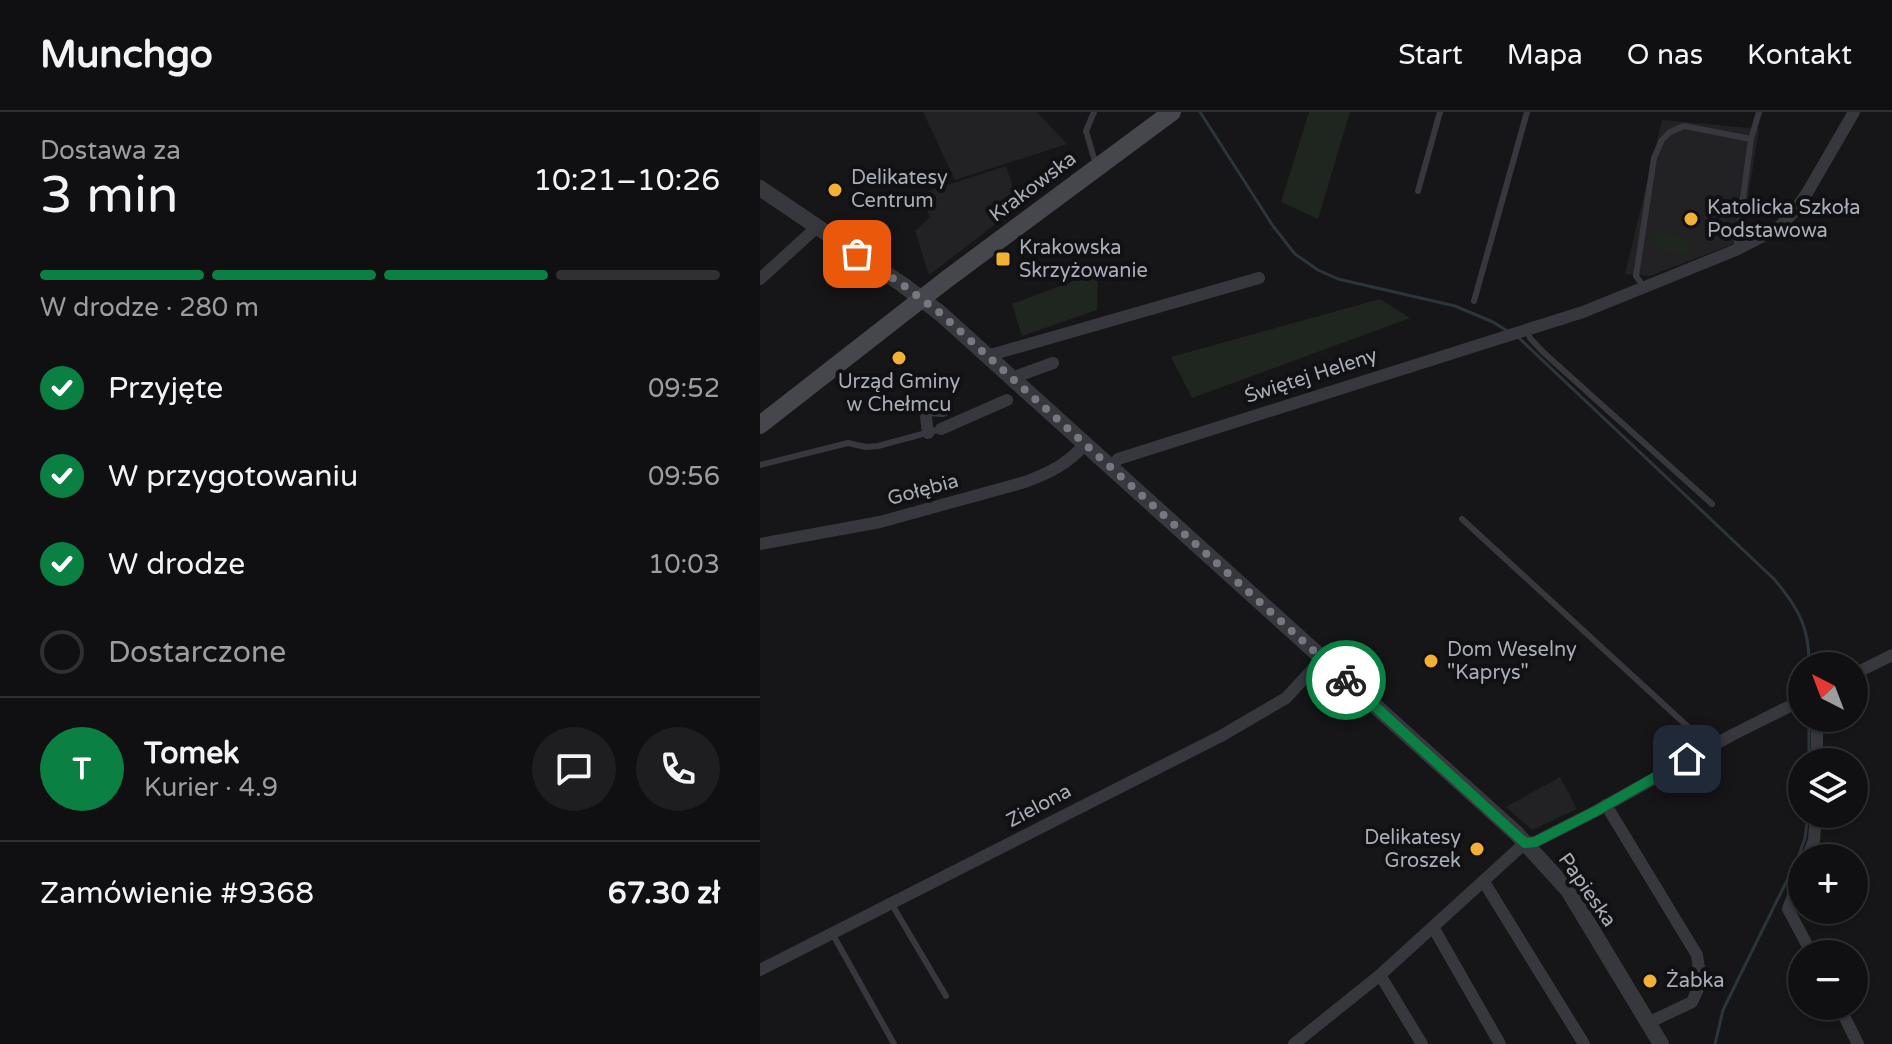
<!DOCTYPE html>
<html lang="pl">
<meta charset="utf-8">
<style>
body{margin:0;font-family:"Varela Round",sans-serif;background:#1e1e20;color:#f1f3f6;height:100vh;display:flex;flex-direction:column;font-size:30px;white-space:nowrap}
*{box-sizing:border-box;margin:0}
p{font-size:26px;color:#9c9d9f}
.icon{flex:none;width:44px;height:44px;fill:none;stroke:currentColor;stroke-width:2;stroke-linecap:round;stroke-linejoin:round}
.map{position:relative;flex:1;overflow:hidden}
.side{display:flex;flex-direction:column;background:#101012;width:760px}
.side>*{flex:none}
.needle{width:52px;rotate:318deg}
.tools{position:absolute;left:1028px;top:540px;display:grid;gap:16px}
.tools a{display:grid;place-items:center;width:80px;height:80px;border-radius:50%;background:#101012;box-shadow:0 2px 6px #0004,0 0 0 2px #303032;font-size:40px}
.pin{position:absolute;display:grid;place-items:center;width:68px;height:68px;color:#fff;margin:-34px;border-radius:16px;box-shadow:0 4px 12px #0006}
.courier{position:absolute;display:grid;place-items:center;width:80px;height:80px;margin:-40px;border:6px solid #0b8043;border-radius:50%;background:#fff;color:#222;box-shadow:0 2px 10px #0007}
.head em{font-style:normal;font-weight:600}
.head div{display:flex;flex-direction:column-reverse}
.head{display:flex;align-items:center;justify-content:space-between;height:136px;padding:0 40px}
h1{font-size:52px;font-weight:600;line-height:60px}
.bar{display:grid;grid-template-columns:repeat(4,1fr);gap:12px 8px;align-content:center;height:96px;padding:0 40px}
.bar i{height:10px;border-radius:6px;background:#303032}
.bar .active{background:#0b8043}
.bar p{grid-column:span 4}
.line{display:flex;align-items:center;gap:20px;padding:0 40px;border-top:2px solid #303032}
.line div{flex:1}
.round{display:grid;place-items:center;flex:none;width:84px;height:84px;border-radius:42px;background:#1e1e20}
ol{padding:0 40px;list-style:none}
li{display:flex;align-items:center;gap:24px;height:88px}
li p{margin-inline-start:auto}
li .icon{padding:8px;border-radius:50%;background:#0b8043;color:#fff;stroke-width:4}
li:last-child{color:#9c9d9f}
li i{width:44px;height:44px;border:4px solid #303032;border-radius:50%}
header{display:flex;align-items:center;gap:48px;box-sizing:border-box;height:112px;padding:0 40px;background:#101012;border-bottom:2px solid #303032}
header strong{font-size:38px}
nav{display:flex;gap:44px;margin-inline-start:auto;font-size:28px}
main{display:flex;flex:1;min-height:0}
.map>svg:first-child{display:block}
.built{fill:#222225}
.green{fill:#1e261f}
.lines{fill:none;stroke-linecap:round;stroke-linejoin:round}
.stream{stroke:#2c353c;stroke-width:3}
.service{stroke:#37383d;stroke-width:6}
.minor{stroke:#37383d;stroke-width:12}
.tertiary{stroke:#37383d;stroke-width:16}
.secondary{stroke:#45474d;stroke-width:18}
.done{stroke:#757880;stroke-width:8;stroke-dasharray:0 14.4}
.route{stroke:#0b8043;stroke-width:10}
.poi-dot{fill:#f2b134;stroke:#111113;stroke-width:3}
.labels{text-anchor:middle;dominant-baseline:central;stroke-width:8;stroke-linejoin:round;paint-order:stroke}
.poi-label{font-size:20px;fill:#a8adb8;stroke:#111113;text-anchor:start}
.street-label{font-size:20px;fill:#a8adb8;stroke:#111113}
</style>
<header>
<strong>Munchgo</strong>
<nav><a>Start</a><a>Mapa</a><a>O nas</a><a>Kontakt</a></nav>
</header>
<main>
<section class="side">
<div class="head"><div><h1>3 min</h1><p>Dostawa za</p></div><em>10:21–10:26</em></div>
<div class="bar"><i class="active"></i><i class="active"></i><i class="active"></i><i></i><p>W drodze · 280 m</p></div>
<ol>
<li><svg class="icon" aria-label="check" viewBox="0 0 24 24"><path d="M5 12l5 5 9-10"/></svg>Przyjęte<p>09:52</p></li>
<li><svg class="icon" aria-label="check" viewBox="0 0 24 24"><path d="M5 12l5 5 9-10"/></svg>W przygotowaniu<p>09:56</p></li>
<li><svg class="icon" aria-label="check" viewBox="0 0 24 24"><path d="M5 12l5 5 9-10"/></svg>W drodze<p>10:03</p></li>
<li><i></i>Dostarczone</li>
</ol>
<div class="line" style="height:144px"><b class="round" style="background:#0b8043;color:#fff">T</b><div><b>Tomek</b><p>Kurier · 4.9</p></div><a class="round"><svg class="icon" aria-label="chat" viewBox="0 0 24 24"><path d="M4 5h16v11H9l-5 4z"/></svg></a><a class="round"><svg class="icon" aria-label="phone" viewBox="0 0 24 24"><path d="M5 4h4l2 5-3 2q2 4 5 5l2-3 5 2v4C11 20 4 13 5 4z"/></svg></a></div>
<div class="line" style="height:104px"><div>Zamówienie #9368</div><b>67.30 zł</b></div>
</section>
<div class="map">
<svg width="1132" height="932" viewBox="0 0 1132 932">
<rect width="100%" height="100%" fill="#161618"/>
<g class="built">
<polygon points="163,0 277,0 307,32 195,68"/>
<polygon points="902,8 999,17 981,129 890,164 865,162"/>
<polygon points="246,54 259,94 169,163 155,119 170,105 160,82"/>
<polygon points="800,665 817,697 772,718 746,695"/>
</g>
<g class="green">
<polygon points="549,0 590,0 558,107 521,90"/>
<polygon points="896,120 931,126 928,143 893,137"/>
<polygon points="338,160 337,198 262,224 252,192"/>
<polygon points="620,187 650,206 432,286 411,245"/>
</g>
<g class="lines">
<g class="stream">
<polyline points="440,0 513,114 535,142 558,158 578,167 695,194 733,210 749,220"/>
<path d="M759,226l255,241c24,28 36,49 35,87"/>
<polyline points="1049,650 1049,606"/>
<polyline points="955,932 963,898 1038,746 1045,726 1048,702"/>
</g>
<g class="service">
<polyline points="334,0 326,19 336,53"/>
<polyline points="658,79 680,0"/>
<polyline points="976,138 991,27 999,0"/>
<polyline points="884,175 876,164 894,46 902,28 910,20 924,14 991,27"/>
<polyline points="714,189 767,0"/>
<polyline points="766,216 770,226 783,240 952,392"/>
<polyline points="0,353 88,331 106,335 118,334 181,317"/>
<polyline points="702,407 950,635"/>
<polyline points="131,791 186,884"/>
<polyline points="72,821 134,932"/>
</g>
<g class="minor">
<polyline points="0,167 57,115"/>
<polyline points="227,244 499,166"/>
<polyline points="260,263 293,251"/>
<polyline points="169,298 183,299"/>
<polyline points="166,305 168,321"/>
<polyline points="181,317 247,288"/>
<polyline points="351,355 358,347 823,200 976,138 1007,122 1021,113 1033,101 1047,81 1094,0"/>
<path d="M0,432l120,-22 145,-40c24,-9 43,-18 60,-38"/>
<polyline points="1094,562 1132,543"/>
<polyline points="1057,606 1057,650"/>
<polyline points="846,693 937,843 941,870 932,890 888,911"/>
<polyline points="1047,746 1054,728 1056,702"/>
<polyline points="1042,760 1028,797 1052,842"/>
<polyline points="724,770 824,932"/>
<polyline points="673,815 740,932"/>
<polyline points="0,858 461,624 526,586 562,547"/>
<polyline points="620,863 662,932"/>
<polyline points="1079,894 1098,932"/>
<polyline points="534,932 620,863 765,731 775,730 836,699 972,623 1042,588"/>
</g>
<polyline class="tertiary" points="0,76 143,173 180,201 756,721 808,778 901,932"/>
<polyline class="secondary" points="0,313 187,167 412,0"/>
</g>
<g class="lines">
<polyline class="done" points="97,142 143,173 180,201 586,568"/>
<polyline class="route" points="586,568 765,731 775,730 836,699 927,647"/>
</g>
<g class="poi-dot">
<circle cx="75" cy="78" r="8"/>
<circle cx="931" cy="107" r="8"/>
<rect x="235" y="139" width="16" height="16" rx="4"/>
<circle cx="139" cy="246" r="8"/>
<circle cx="671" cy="549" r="8"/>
<circle cx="717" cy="737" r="8"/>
<circle cx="890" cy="869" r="8"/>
</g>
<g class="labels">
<g class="poi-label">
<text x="91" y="66">Delikatesy<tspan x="91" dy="23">Centrum</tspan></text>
<text x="947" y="96">Katolicka Szkoła<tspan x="947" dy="23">Podstawowa</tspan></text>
<text x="259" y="136">Krakowska<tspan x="259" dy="23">Skrzyżowanie</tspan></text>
<text x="139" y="270" text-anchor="middle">Urząd Gminy<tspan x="139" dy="23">w Chełmcu</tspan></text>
<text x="687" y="538">Dom Weselny<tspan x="687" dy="23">"Kaprys"</tspan></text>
<text x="701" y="726" text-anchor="end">Delikatesy<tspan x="701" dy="23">Groszek</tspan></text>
<text x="906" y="869">Żabka</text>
</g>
<g class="street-label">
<text transform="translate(273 75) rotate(-37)">Krakowska</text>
<text transform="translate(551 264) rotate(-18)">Świętej Heleny</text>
<text transform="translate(163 378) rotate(-15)">Gołębia</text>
<text transform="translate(279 694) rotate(-28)">Zielona</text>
<text transform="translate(827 778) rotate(55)">Papieska</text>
</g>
</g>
</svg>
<div class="tools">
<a><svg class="needle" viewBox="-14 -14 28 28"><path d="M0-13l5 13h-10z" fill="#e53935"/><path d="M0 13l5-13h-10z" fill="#9c9d9f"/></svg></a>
<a><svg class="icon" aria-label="layers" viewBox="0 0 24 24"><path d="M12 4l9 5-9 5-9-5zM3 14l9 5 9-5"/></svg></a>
<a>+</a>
<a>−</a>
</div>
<div class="pin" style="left:97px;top:142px;background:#ea580c"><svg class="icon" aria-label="bag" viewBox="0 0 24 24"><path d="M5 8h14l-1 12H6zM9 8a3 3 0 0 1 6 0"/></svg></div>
<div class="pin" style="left:927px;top:647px;background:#1f2937"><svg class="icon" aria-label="home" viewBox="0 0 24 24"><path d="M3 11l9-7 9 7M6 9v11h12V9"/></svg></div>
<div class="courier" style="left:586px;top:568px"><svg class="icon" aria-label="bike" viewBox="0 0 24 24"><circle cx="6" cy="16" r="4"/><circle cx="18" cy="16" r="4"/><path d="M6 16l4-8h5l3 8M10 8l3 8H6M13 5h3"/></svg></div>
</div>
</main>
